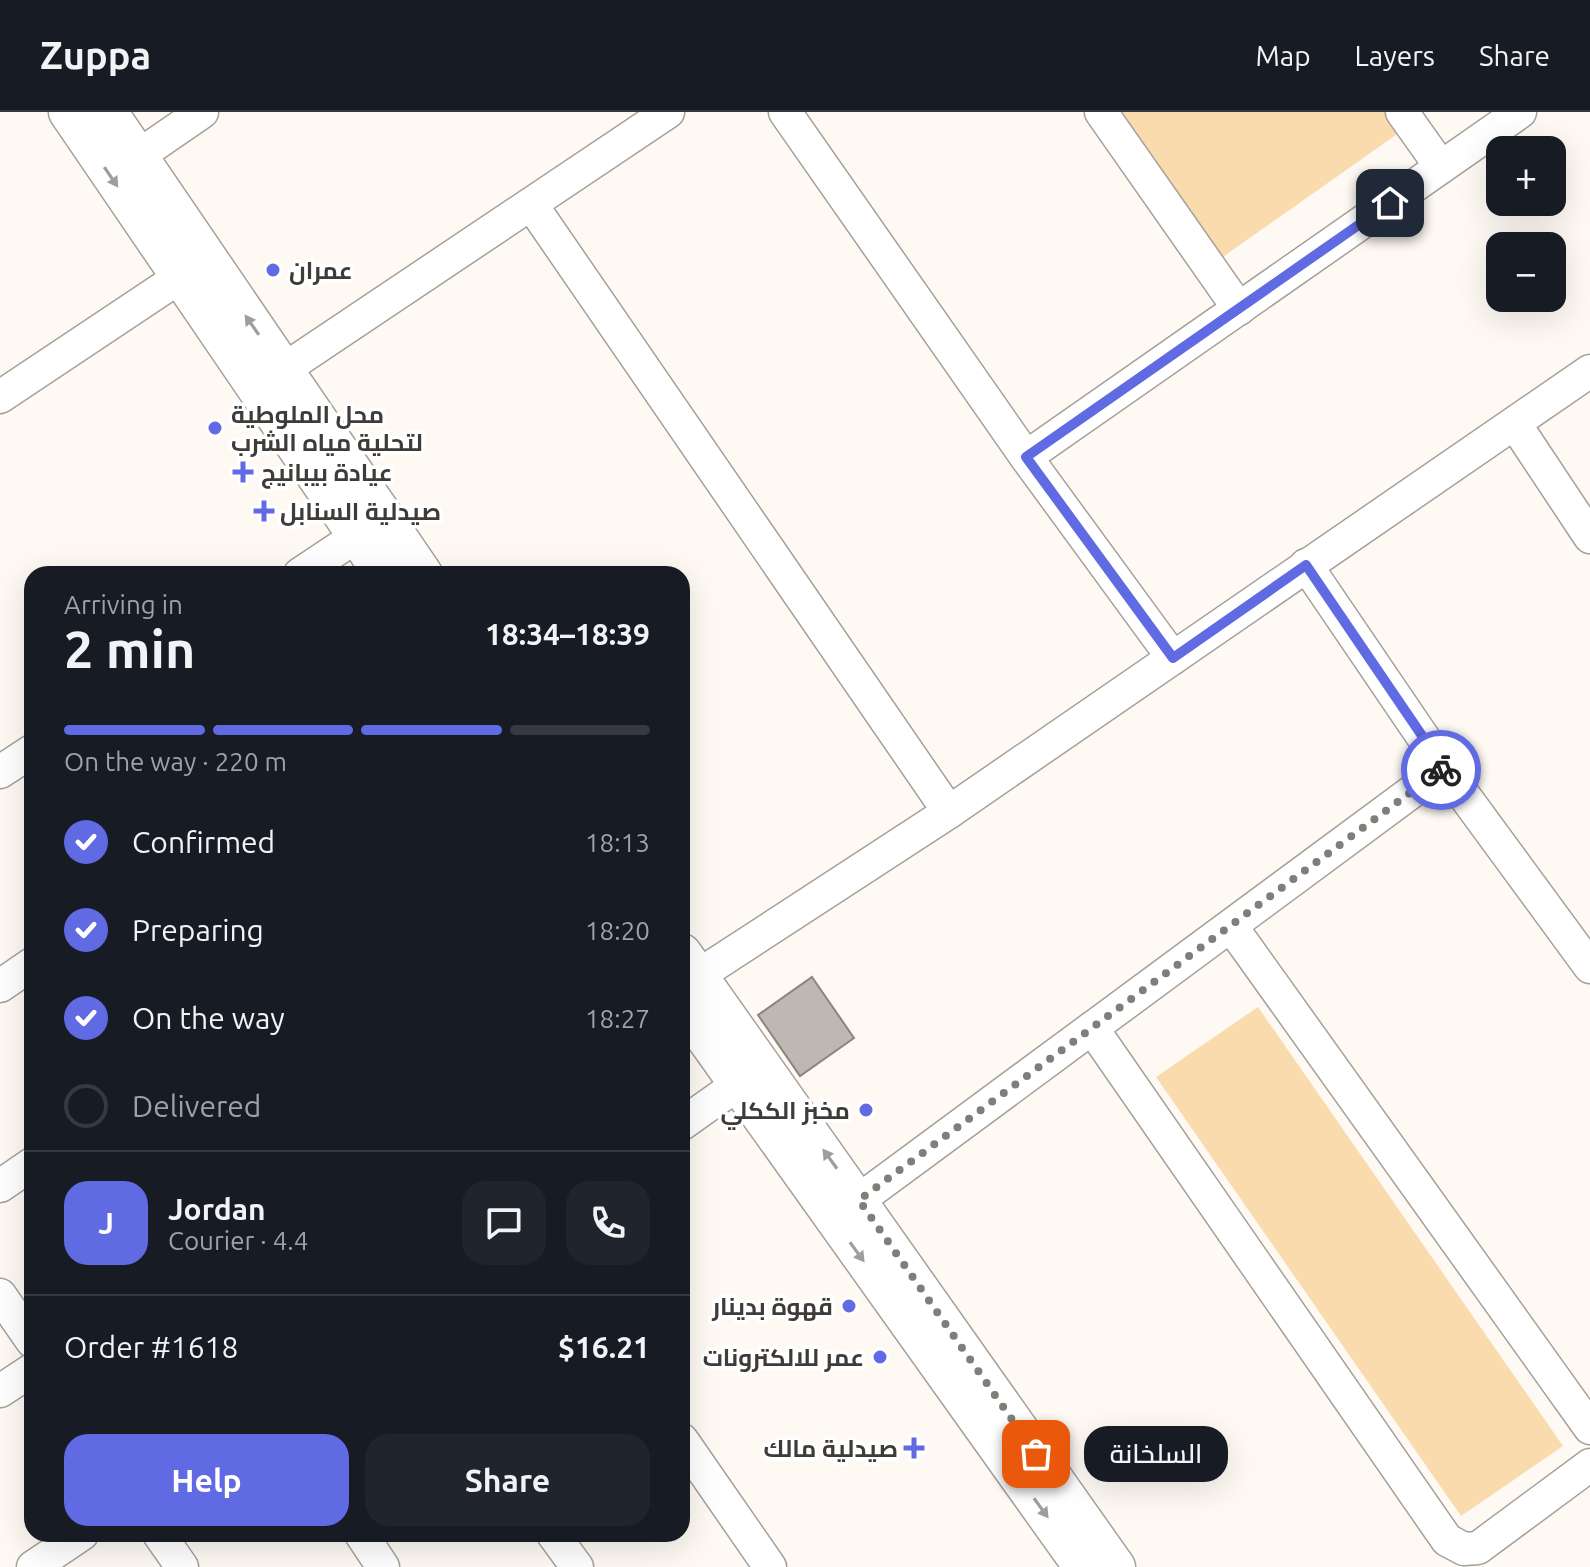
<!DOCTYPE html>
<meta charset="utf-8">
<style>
body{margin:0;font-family:Ubuntu,Cairo,sans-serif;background:#20242c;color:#f1f3f6;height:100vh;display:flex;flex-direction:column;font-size:30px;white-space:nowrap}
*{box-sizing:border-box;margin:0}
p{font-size:26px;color:#9ea1a6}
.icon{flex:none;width:44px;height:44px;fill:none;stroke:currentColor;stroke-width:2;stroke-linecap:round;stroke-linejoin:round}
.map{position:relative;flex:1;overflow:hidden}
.sheet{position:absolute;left:24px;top:454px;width:666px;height:976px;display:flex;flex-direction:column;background:#171b24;border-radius:24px;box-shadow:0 8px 32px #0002}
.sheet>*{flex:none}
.fabs{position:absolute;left:1486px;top:24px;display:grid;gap:16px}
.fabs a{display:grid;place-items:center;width:80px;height:80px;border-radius:16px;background:#171b24;box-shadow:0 8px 32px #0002;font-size:40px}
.pin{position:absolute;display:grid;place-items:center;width:68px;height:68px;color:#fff;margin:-34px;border-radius:16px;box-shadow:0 4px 12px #0006}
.courier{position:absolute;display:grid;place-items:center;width:80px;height:80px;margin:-40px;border:6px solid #606ae2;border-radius:50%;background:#fff;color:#222;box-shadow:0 2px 10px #0007}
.bubble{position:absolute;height:56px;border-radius:24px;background:#171b24;box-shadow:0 8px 32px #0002;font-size:26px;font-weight:600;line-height:56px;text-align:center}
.head em{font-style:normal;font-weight:600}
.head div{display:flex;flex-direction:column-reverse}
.head{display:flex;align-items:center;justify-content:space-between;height:136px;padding:0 40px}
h1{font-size:52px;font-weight:600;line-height:60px}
.bar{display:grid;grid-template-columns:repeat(4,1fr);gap:12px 8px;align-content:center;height:96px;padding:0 40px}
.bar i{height:10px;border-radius:6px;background:#363941}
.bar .current{background:#606ae2}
.bar p{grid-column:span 4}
.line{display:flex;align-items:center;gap:20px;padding:0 40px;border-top:2px solid #363941}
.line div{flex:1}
.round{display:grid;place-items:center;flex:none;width:84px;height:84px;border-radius:24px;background:#20242c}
ol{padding:0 40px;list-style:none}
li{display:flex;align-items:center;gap:24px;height:88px}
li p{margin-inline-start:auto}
li .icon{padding:8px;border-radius:50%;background:#606ae2;color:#fff;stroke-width:4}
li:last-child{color:#9ea1a6}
li i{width:44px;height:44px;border:4px solid #363941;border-radius:50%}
.primary-button{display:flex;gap:16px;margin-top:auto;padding:16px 40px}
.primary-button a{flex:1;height:92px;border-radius:24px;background:#606ae2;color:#fff;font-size:32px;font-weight:600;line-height:92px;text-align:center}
.primary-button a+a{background:#20242c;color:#f1f3f6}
header{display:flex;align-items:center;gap:48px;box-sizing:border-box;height:112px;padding:0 40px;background:#171b24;border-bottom:2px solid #363941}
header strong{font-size:38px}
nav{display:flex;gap:44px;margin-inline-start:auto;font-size:28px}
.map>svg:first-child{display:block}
.green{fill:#f9dbae}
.building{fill:#bdb8b1;stroke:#8a857e;stroke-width:2}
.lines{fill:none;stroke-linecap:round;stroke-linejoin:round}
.minor-casing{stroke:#a5a09a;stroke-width:35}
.tertiary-casing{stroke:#a5a09a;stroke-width:41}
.minor{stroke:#fff;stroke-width:32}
.tertiary{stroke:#fff;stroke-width:38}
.oneway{fill:#9e9e9c}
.done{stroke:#817e7a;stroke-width:8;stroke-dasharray:0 14.4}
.route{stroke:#606ae2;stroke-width:10}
.poi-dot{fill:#606ae2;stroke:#fff;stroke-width:3}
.labels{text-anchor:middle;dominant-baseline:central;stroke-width:7;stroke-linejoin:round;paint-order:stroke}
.poi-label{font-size:24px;font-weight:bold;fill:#3e3c39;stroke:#fff;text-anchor:start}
</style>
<header>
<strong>Zuppa</strong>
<nav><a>Map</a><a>Layers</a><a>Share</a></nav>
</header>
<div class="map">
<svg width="1590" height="1455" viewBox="0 0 1590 1455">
<rect width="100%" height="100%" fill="#fef9f2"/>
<g class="green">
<polygon points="1118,0 1391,0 1403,18 1217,149"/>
<polygon points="1258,895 1563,1334 1461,1404 1156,965"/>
</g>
<polygon class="building" points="812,865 854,926 800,964 758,903"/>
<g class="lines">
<g class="minor-casing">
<g id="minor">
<polyline points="785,0 1026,345 1173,546"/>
<polyline points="1101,0 1239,197"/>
<polyline points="1402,0 1441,55"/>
<polyline points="138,44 202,0"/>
<polyline points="531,92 949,700"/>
<polyline points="283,258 668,0"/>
<polyline points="0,285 201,151"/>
<polyline points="1515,312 1590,425"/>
<polyline points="1026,345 1520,0"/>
<polyline points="1306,453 1444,656 1590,855"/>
<polyline points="300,462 357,424"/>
<polyline points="1444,656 1092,916 1447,1428 1464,1437 1478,1436 1590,1353"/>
<polyline points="0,660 32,639"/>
<polyline points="1231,814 1590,1316"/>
<polyline points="0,874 32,852"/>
<polyline points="682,874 949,700 1590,259"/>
<polyline points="682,1012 737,973"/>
<polyline points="0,1074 32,1052"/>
<polyline points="859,1088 1092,916"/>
<polyline points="0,1183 32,1229"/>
<polyline points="0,1279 32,1258"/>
<polyline points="682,1328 770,1455"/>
<polyline points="159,1422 182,1455"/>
<polyline points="361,1422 383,1455"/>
<polyline points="553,1422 577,1455"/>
<polyline points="33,1455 82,1422"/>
</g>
</g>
<g class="tertiary-casing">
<g id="tertiary">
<polyline points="68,0 383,462"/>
<polyline points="108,0 423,462"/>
<polyline points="682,841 1116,1455"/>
<polyline points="682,893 1083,1455"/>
</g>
</g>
<use href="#minor" class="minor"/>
<use href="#tertiary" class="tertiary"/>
</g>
<defs><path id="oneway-solid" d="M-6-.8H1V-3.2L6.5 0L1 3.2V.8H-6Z" transform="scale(2)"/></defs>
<g class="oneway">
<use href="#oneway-solid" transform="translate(111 65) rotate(56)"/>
<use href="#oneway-solid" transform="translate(252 213) rotate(-125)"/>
<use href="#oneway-solid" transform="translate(830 1047) rotate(-126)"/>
<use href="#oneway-solid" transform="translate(857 1140) rotate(54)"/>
<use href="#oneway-solid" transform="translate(1041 1396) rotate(54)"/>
</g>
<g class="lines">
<polyline class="done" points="1036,1342 859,1088 1441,658"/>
<polyline class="route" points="1390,91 1026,345 1173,546 1306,453 1444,656 1441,658"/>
</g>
<g class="poi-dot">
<circle cx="273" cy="158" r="8"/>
<circle cx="215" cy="316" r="8"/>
<path d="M239 348h8v8h8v8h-8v8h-8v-8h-8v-8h8z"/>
<path d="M260 387h8v8h8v8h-8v8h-8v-8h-8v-8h8z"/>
<circle cx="866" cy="998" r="8"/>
<circle cx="849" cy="1194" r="8"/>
<circle cx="880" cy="1245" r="8"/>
<path d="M910 1324h8v8h8v8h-8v8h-8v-8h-8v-8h8z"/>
</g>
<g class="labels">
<g class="poi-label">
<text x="289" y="158">عمران</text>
<text x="231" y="302">محل الملوطية<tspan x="231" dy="28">لتحلية مياه الشرب</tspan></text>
<text x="261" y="360">عيادة بيبانيج</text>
<text x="280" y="399">صيدلية السنابل</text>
<text x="850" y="998" text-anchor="end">مخبز الككلي</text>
<text x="833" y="1194" text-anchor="end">قهوة بدينار</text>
<text x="864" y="1245" text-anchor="end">عمر للالكترونات</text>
<text x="898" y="1336" text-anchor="end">صيدلية مالك</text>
</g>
</g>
</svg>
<div class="fabs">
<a>+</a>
<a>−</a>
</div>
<div class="pin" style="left:1036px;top:1342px;background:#ea580c"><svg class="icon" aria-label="bag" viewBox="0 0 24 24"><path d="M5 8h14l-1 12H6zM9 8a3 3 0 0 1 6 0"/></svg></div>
<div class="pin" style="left:1390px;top:91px;background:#1f2937"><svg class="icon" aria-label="home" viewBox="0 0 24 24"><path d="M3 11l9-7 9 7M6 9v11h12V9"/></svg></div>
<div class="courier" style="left:1441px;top:658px"><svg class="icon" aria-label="bike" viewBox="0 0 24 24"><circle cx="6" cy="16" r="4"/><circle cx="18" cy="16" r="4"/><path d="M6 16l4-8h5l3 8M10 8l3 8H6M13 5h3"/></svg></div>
<div class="bubble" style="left:1084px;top:1314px;width:144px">السلخانة</div>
<section class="sheet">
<div class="head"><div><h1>2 min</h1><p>Arriving in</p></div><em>18:34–18:39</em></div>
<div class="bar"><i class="current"></i><i class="current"></i><i class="current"></i><i></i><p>On the way · 220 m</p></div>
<ol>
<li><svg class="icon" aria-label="check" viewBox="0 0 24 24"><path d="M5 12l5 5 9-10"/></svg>Confirmed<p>18:13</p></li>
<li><svg class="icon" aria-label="check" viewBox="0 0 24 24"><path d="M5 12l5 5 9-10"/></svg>Preparing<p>18:20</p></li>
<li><svg class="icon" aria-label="check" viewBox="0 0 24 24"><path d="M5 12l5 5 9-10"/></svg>On the way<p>18:27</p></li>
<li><i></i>Delivered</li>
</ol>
<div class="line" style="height:144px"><b class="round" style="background:#606ae2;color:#fff">J</b><div><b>Jordan</b><p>Courier · 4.4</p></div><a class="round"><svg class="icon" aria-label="chat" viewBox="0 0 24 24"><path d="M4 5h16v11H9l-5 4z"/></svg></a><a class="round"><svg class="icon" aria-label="phone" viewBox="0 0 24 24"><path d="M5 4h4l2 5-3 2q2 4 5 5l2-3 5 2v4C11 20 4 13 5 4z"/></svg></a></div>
<div class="line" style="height:104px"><div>Order #1618</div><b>$16.21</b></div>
<div class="primary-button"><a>Help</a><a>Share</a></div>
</section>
</div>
